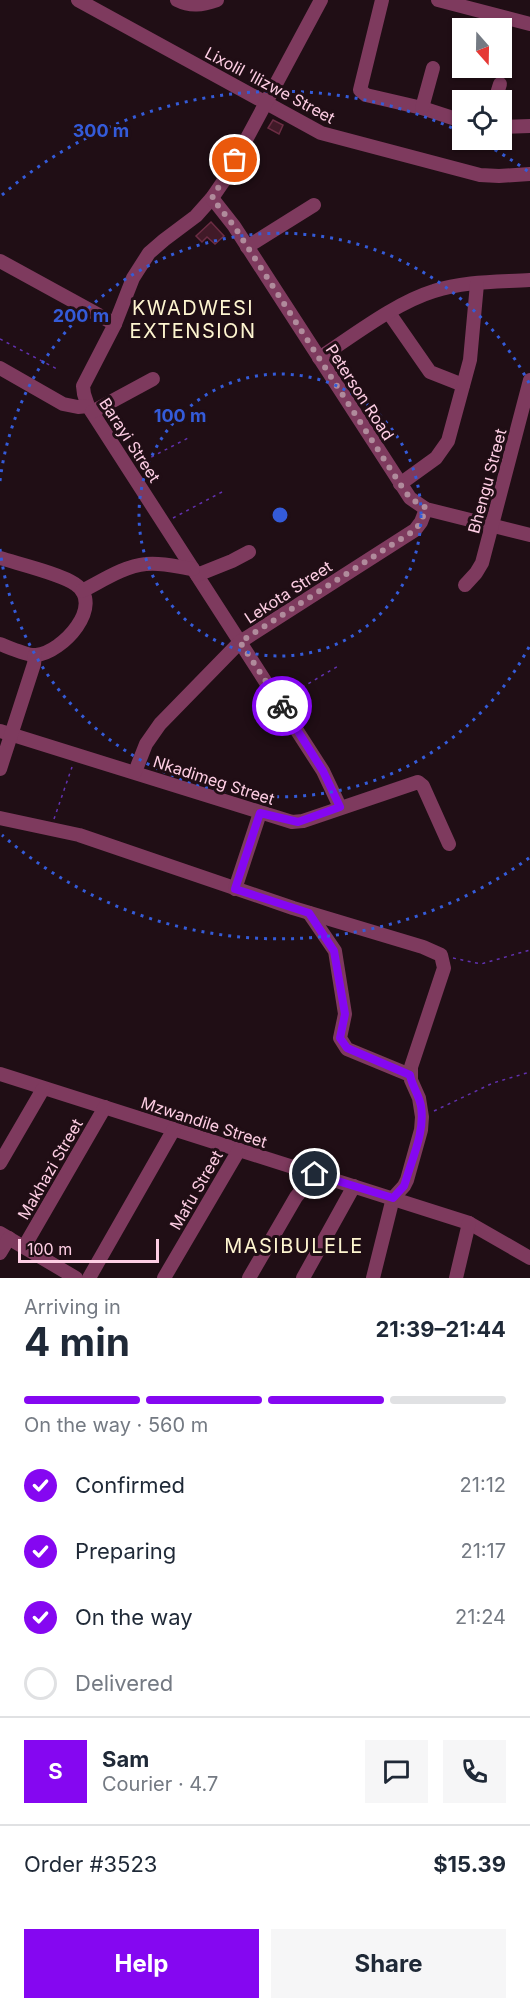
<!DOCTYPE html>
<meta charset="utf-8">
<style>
body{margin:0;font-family:Inter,sans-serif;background:#f6f6f7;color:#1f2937;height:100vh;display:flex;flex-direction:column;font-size:22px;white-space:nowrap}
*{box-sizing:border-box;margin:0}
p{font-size:20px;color:#747a83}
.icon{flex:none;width:33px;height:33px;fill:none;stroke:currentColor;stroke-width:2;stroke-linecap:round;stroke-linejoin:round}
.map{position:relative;height:1278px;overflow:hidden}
.side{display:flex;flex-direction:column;background:#fff;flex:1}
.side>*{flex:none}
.needle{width:39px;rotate:160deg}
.buttons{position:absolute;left:452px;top:18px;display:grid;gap:12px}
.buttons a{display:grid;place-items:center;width:60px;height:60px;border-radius:0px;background:#fff;box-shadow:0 2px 4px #0004;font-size:30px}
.scale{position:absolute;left:18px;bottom:15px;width:141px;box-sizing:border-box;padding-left:6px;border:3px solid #fecee4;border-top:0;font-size:16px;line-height:21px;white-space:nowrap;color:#fecee4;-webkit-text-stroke:4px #200e15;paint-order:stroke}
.pin{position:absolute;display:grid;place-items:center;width:51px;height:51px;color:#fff;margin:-26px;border:3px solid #fff;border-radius:50%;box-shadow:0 2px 6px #0007}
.courier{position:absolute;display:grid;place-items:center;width:60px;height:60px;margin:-30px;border:4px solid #8507f1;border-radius:50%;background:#fff;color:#222;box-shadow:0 2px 8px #0007}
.headline em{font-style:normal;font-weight:700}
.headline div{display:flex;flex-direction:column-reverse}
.headline{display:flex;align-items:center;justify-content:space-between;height:102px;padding:0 24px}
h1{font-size:39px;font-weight:700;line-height:45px}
.bar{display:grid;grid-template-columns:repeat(4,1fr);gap:9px 6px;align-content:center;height:72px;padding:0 24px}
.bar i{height:8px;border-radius:4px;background:#e0e1e3}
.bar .selected{background:#8507f1}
.bar p{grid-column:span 4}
.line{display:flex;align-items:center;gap:15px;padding:0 24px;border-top:2px solid #e0e1e3}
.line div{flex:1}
.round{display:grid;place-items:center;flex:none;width:63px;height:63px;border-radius:0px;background:#f6f6f7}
ol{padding:0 24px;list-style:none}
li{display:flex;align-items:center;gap:18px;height:66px}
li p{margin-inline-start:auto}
li .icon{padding:6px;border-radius:50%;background:#8507f1;color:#fff;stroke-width:4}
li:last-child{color:#747a83}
li i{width:33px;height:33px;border:3px solid #e0e1e3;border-radius:50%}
.button{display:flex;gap:12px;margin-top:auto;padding:12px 24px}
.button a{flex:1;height:69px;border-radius:0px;background:#8507f1;color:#fff;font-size:24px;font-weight:700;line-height:69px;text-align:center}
.button a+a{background:#f6f6f7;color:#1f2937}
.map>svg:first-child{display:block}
.building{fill:#411a28;stroke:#6c2d44;stroke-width:1.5}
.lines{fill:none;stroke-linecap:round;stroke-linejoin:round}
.path{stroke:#6131af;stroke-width:1.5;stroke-dasharray:3 4.5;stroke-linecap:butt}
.minor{stroke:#7e3a5e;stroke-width:14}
.done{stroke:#b08b9c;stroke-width:6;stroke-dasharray:0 10.8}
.route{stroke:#8507f1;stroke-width:8}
.ring{fill:none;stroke:#345bd9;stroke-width:3;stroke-dasharray:3 6}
.labels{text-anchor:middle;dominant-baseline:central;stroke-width:6;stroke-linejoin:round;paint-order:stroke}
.street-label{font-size:16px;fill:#fecee4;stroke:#200e15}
.quarter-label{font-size:20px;letter-spacing:1.5px;fill:#fef5d0;stroke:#200e15}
.centre{fill:#345bd9;stroke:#200e15;stroke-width:3}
.ring-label{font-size:18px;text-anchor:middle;font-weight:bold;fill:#345bd9;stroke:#200e15;stroke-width:6;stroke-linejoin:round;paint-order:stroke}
</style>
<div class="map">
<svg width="530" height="1278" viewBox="0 0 530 1278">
<rect width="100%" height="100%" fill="#200e15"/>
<g class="building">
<polygon points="273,120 283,125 279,134 268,128"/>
<polygon points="211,222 224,236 215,244 207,237 202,242 196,236"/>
</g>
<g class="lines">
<g class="path">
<polyline points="0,339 57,369"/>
<polyline points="138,464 190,437"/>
<polyline points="173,518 222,492"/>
<polyline points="289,695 340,665"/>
<polyline points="54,819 72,767"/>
<polyline points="453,958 481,964 530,950"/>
<polyline points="434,1111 493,1083 530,1072"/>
</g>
<g class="minor">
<polyline points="78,0 321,133 480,175 499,176 530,174"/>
<path d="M177,0c14,7 25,5 40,0"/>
<polyline points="321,0 225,179 212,198 196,216 164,240 149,253 133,278 115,324 83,386 84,394 88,406 323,771 340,807"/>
<polyline points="382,0 360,90 366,95 422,108 462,121"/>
<polyline points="438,0 530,24"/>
<polyline points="495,100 500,84"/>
<polyline points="422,108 433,68"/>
<polyline points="501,127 530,126"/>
<polyline points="212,198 234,226 410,498 426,509 530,535"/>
<polyline points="247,247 314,205"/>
<polyline points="0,261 115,324"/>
<polyline points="389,313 430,372 463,385"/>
<path d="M319,358c34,-22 76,-55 115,-67 30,-10 65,-9 96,-11"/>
<polyline points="0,368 63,404 78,407 88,406"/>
<polyline points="92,412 153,379"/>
<polyline points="400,484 436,458 448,441 470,360 477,284"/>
<path d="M0,558c19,6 61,16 75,26 31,21 -13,69 -39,71 -8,1 -28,-8 -36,-11"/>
<polyline points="197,575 232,561 249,552"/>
<polyline points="465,585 476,573 482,563 530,380"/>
<path d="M82,591c20,-10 42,-25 64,-27 16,-2 32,3 47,5"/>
<polyline points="0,731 292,822 303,821 418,782 423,786 449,844"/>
<polyline points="0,769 34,664 35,655"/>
<polyline points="135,772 146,744 160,724 240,642 415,530 421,522 426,509"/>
<polyline points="0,818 79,835 293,908 423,947 441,955 444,968 411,1067 411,1080 419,1098 422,1117 421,1130 407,1180 404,1186 393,1198 373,1278"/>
<polyline points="235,889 260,813"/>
<polyline points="309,913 335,951 345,1014 340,1038 347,1049 410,1075"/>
<polyline points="0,1074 469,1223 530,1258"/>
<polyline points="0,1163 43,1089"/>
<polyline points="0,1233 76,1278"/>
<polyline points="24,1247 105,1107"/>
<polyline points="0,1253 9,1238"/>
<polyline points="89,1278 174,1129"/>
<polyline points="164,1278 239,1150"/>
<polyline points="249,1278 296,1197 315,1174"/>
<polyline points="303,1278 354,1186"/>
<polyline points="456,1278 469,1223"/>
</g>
</g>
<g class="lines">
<polyline class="done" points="235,160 212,198 234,226 400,484 410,498 426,508 421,522 415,530 240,642 282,706"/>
<path class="route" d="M282,706l41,65 17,36 -42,15 -38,-9 -25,76 74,24 25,38 11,63 -5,24 7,10 63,27c2,11 9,20 11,31 4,25 -8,50 -15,74l-2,6 -11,12 -78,-24"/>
</g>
<g class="ring">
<circle cx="280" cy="515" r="141"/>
<path d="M529 647A282 282 0 0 1 0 549M0 481A282 282 0 0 1 529 383"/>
<path d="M529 858A424 424 0 0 1 2 835M2 195A424 424 0 0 1 459 131M479 141A424 424 0 0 1 529 172"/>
</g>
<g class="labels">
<g class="street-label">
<text transform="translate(270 85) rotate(28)">Lixolil 'Ilizwe Street</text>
<text transform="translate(360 392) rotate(57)">Peterson Road</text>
<text transform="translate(130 440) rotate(57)">Barayi Street</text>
<text transform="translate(487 481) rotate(-75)">Bhengu Street</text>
<text transform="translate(288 592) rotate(-33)">Lekota Street</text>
<text transform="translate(214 780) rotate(18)">Nkadimeg Street</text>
<text transform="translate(204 1122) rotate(18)">Mzwandile Street</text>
<text transform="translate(50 1169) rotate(-60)">Makhazi Street</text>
<text transform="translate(196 1190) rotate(-60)">Mafu Street</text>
</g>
<g class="quarter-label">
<text x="193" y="308">KWADWESI<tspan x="193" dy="23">EXTENSION</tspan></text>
<text x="294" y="1246">MASIBULELE</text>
</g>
</g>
<circle cx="280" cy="515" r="9" class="centre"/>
<g class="ring-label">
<text x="101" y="137">300 m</text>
<text x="81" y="322">200 m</text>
<text x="180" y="422">100 m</text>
</g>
</svg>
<div class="buttons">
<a><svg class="needle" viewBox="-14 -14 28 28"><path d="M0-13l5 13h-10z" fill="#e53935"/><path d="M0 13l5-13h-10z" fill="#747a83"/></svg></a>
<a><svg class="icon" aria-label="locate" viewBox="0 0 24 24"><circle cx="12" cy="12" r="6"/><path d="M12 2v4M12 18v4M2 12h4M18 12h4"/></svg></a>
</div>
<div class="scale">100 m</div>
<div class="pin" style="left:235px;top:160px;background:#ea580c"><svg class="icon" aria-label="bag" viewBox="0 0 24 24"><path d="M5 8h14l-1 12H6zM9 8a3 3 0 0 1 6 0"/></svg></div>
<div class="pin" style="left:315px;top:1174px;background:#1f2937"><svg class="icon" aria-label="home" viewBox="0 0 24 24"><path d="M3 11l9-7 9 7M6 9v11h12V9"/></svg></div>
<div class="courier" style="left:282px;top:706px"><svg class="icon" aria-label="bike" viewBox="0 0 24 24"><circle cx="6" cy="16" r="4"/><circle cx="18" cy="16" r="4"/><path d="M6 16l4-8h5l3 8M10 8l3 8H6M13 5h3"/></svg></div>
</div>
<section class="side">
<div class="headline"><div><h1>4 min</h1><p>Arriving in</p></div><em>21:39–21:44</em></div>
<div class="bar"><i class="selected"></i><i class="selected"></i><i class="selected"></i><i></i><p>On the way · 560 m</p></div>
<ol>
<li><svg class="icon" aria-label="check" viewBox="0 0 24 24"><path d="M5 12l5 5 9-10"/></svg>Confirmed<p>21:12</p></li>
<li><svg class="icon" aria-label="check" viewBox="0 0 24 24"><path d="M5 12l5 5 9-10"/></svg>Preparing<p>21:17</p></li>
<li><svg class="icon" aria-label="check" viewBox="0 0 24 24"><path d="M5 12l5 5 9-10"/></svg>On the way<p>21:24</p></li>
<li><i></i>Delivered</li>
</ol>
<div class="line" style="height:108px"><b class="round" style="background:#8507f1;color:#fff">S</b><div><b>Sam</b><p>Courier · 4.7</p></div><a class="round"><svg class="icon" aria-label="chat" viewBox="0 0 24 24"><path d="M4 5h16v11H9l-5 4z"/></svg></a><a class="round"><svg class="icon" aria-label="phone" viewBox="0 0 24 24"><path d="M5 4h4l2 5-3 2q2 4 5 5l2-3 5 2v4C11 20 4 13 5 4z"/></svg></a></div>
<div class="line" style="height:78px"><div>Order #3523</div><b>$15.39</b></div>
<div class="button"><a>Help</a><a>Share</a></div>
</section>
